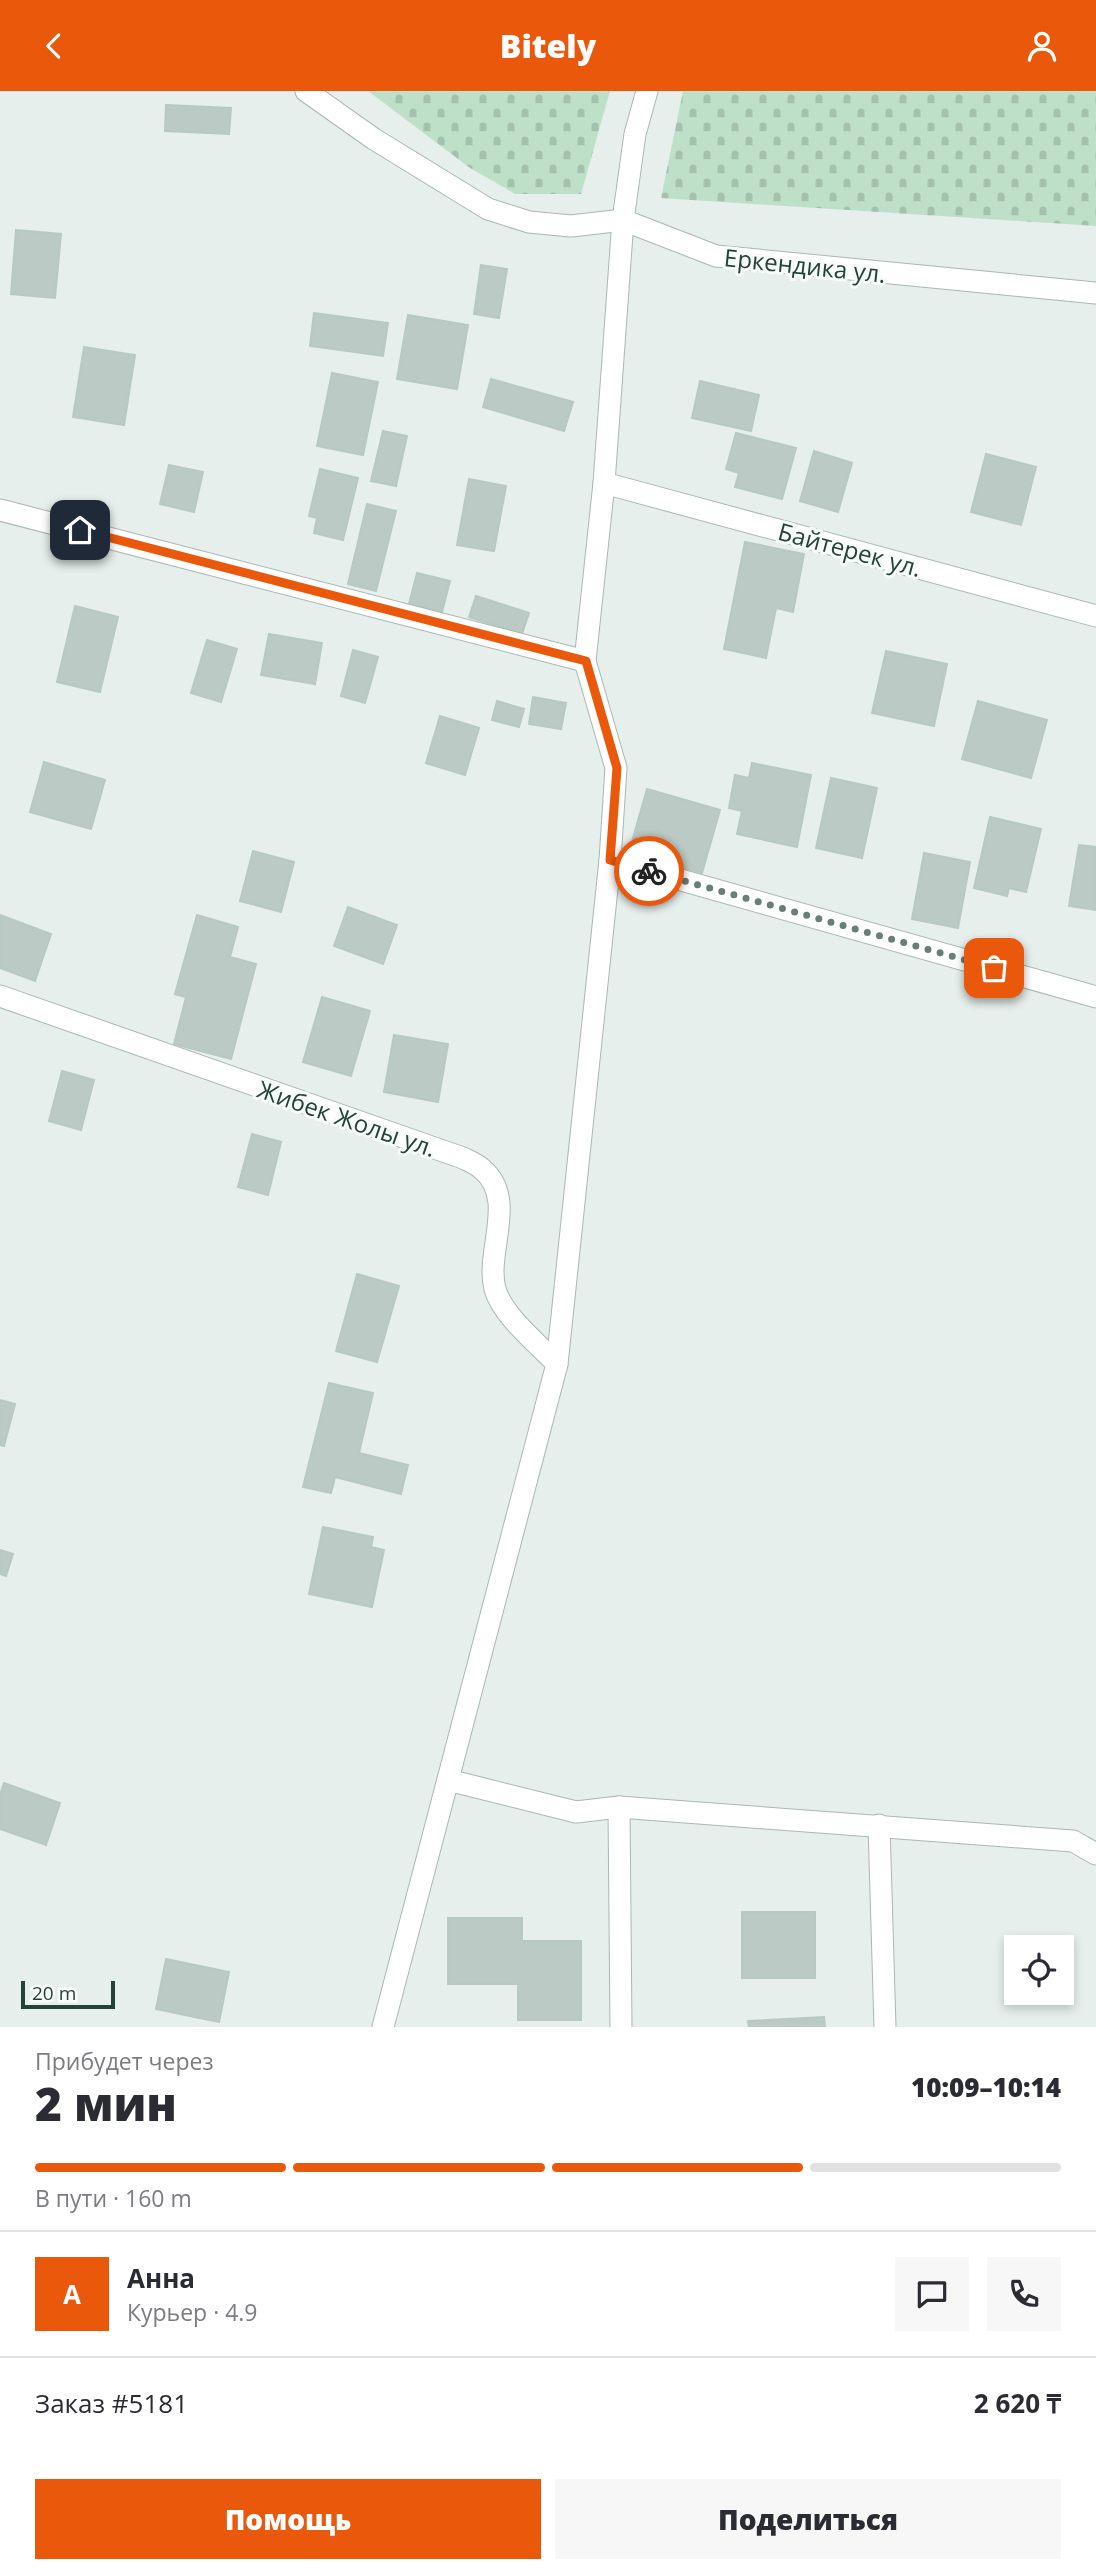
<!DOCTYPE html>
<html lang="ru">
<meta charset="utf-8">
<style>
body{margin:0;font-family:"Open Sans",sans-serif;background:#f7f7f7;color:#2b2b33;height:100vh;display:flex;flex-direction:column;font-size:26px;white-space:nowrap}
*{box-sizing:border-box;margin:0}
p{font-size:23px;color:#7c7c81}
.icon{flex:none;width:38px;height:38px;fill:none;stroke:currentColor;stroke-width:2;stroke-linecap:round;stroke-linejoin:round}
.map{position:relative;height:1936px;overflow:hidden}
.sheet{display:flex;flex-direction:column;background:#fff;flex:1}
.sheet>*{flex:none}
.buttons{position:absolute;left:1004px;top:1844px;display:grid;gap:14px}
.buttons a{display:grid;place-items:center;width:70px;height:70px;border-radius:0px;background:#fff;box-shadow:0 4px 10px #0003;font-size:35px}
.scale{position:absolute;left:21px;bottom:18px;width:94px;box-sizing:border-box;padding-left:7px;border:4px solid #24423a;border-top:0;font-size:19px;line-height:24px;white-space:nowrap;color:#24423a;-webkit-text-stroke:5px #f7fbf9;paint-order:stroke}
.pin{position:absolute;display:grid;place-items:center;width:60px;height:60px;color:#fff;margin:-30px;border-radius:14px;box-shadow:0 4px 10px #0006}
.courier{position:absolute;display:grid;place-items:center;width:70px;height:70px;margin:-35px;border:5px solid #ea580c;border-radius:50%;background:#fff;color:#222;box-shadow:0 2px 9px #0007}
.overview em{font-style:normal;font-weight:800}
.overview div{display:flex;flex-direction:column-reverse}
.overview{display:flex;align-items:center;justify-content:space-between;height:119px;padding:0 35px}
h1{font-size:46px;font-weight:800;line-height:52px}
.bar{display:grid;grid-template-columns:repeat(4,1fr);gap:10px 7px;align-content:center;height:84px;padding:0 35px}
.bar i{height:9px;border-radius:5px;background:#e1e1e2}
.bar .current{background:#ea580c}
.bar p{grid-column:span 4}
.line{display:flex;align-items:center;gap:18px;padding:0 35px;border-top:2px solid #e1e1e2}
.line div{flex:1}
.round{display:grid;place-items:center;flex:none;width:74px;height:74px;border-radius:0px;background:#f7f7f7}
.cta{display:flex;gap:14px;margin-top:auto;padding:14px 35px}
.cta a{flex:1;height:80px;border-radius:0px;background:#ea580c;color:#fff;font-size:28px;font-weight:800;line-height:80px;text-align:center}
.cta a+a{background:#f7f7f7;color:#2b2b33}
header{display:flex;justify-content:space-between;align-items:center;height:91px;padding:0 35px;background:#ea580c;color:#fff;font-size:32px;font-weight:800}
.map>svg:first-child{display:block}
.cemetery{fill:url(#cemetery-stones)}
.building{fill:#bbcac4;stroke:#b8c9c2;stroke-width:2}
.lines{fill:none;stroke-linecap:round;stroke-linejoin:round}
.street-casing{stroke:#a8b8b2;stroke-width:23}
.street{stroke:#fff;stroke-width:21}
.done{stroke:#687f78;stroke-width:7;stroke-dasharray:0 12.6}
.route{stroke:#ea580c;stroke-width:9}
.labels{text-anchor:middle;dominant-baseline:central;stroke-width:6;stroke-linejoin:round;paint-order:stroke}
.street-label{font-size:24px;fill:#24423a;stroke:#f7fbf9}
</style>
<header><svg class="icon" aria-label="back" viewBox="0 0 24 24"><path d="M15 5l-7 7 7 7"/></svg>Bitely<svg class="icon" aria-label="person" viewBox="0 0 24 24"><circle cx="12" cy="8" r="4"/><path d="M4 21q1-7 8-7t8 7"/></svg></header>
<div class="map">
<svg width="1096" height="1936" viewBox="0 0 1096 1936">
<defs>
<pattern id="cemetery-stones" width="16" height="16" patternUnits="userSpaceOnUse" patternTransform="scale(1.75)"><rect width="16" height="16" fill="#bfe0c8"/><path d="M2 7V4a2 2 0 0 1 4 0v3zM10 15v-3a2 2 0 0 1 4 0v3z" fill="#a4c1ad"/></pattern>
</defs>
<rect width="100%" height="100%" fill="#e6efeb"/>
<g class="cemetery">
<polygon points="368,0 610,0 581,103 515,103 470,77"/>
<polygon points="683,0 1096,0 1096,135 661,107"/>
</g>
<g class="building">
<polygon points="166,14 231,17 229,43 165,40"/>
<polygon points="16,139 61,143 55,207 11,203"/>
<polygon points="481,174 507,178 499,227 474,223"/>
<polygon points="314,222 388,232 383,265 310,255"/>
<polygon points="408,224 468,234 457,298 397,288"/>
<polygon points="84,256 135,264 124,334 73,326"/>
<polygon points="332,282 378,291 363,364 317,355"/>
<polygon points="491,288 573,311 564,340 483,316"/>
<polygon points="700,290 759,304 751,340 692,327"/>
<polygon points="383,340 407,345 396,395 371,390"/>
<polygon points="736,342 796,357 782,408 735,396 739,382 726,378"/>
<polygon points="814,360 852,372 838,421 800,410"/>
<polygon points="986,363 1036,376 1021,434 971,421"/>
<polygon points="169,374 203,381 194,421 160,413"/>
<polygon points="320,378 358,387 343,449 314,442 317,427 309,425"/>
<polygon points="469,388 506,395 494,460 457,454"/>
<polygon points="367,413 396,420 376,500 348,493"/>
<polygon points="745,451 804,463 793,521 776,517 766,567 724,558"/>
<polygon points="417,482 450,490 442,521 409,513"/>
<polygon points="476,505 529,522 522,543 469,526"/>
<polygon points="75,515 118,526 100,601 57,591"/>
<polygon points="269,543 322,552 315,593 261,584"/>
<polygon points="207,549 237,558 221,611 191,602"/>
<polygon points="353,559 378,566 365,612 341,605"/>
<polygon points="886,560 947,573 934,635 872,622"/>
<polygon points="533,606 566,612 561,638 529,633"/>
<polygon points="497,610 524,618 519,636 492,629"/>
<polygon points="978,610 1047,629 1031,687 962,668"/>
<polygon points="440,625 479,637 465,684 426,672"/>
<polygon points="44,671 105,689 91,738 30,721"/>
<polygon points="752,672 811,684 797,756 737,743 742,720 729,717 735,684 749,687"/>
<polygon points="831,687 877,697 862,767 816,757"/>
<polygon points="647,698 720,719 702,782 629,761"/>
<polygon points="990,726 1041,738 1026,801 1009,797 1007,805 974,797"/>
<polygon points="1079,754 1096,756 1096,819 1069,815"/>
<polygon points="253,760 294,771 281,821 240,810"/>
<polygon points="924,762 970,771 958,837 912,828"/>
<polygon points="348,816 397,834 383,873 334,855"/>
<polygon points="0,824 51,843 35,890 0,877"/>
<polygon points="197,824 238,836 230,866 256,873 231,968 174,953 186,906 175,903"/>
<polygon points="322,906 370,920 351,985 303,971"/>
<polygon points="394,944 448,953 438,1011 384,1001"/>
<polygon points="62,980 94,989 81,1039 49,1030"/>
<polygon points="252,1043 281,1051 268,1104 238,1096"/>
<polygon points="357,1183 399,1195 377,1271 336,1260"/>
<polygon points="329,1292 373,1302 359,1362 408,1374 401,1403 335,1386 331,1402 303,1396"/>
<polygon points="0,1309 15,1313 4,1355 0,1354"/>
<polygon points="323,1436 373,1446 371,1456 384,1459 372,1516 309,1503"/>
<polygon points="0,1459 13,1463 6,1485 0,1483"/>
<polygon points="4,1692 60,1712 46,1754 0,1738 0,1704"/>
<rect x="742" y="1821" width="73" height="66"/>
<polygon points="448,1827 522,1827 522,1850 581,1850 581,1929 518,1929 518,1893 448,1893"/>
<polygon points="166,1868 229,1881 219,1931 156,1918"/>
<polygon points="824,1926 825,1936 749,1936 748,1930"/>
</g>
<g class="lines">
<g class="street-casing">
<g id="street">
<polyline points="306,0 374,48 488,118 529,131 571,135 623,129 716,165 1096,202"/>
<polyline points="604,392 1096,525"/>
<polyline points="0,419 585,570"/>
<polyline points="610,769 1096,906"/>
<path d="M0,905l463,162c6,3 14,6 19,11 36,30 3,82 13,120 7,26 43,55 62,75"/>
<polyline points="448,1689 576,1721 619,1716 1073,1750 1096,1763"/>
<polyline points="619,1716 621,1936"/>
<polyline points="879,1734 885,1936"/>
<polyline points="383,1936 557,1273 610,769 616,677 585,570 604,392 623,129 635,43 647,0"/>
</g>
</g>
<use href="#street" class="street"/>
</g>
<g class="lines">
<polyline class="done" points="649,780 994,877"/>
<polyline class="route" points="80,439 586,570 617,677 610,769 649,780"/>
</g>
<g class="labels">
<g class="street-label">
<text transform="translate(805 174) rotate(6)">Еркендика ул.</text>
<text transform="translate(850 458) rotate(15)">Байтерек ул.</text>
<text transform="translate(347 1027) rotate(19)">Жибек Жолы ул.</text>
</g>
</g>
</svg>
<div class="buttons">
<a><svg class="icon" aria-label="locate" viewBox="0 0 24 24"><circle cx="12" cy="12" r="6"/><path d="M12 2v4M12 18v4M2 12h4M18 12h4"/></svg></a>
</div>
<div class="scale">20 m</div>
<div class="pin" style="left:994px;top:877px;background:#ea580c"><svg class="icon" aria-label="bag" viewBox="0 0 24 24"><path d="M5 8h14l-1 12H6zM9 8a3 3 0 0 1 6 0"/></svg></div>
<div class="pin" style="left:80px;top:439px;background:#1f2937"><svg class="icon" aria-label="home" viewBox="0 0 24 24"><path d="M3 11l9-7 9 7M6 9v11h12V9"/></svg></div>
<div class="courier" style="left:649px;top:780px"><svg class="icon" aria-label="bike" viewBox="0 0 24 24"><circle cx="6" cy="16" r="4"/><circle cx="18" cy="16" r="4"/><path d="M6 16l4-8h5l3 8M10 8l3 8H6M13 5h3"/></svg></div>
</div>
<section class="sheet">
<div class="overview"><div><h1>2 мин</h1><p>Прибудет через</p></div><em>10:09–10:14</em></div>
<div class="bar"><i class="current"></i><i class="current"></i><i class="current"></i><i></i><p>В пути · 160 m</p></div>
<div class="line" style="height:126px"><b class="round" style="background:#ea580c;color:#fff">А</b><div><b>Анна</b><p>Курьер · 4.9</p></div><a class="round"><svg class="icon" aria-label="chat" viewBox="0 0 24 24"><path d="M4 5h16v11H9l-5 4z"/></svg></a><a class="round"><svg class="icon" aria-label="phone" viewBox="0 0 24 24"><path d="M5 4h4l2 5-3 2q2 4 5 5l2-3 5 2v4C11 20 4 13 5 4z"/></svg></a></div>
<div class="line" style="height:91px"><div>Заказ #5181</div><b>2 620 ₸</b></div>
<div class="cta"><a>Помощь</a><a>Поделиться</a></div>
</section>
